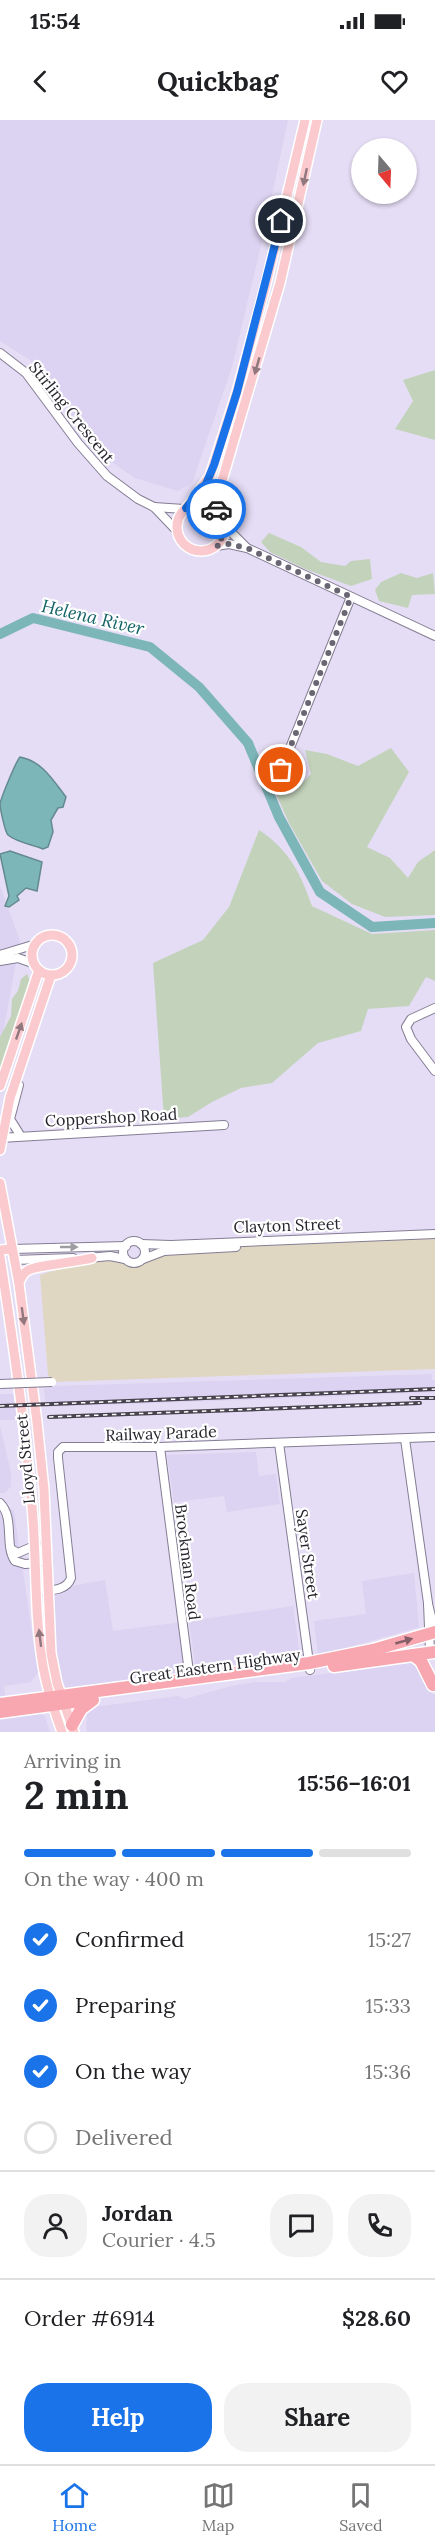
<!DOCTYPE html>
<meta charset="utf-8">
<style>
body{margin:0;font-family:Lora,serif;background:#f2f2f2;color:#202124;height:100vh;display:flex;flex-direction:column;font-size:22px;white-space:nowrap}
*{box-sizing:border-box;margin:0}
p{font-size:20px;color:#757577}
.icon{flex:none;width:33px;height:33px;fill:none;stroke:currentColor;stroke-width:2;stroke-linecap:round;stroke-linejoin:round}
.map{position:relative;height:1612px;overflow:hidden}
.sheet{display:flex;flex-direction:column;background:#fff;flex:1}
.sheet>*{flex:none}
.needle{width:39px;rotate:161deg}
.buttons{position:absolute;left:351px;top:18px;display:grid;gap:12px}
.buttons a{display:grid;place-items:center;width:66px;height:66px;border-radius:50%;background:#fff;box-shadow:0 2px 4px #0004;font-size:30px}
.pin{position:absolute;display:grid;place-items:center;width:51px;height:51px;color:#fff;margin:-26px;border:3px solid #fff;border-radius:50%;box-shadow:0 2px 6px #0007}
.courier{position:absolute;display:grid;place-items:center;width:60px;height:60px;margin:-30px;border:4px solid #1a73e8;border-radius:50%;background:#fff;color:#222;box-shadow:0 2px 8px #0007}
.summary em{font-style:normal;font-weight:800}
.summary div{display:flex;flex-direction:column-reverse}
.summary{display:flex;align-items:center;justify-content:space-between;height:102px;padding:0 24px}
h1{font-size:39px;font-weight:800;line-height:45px}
.bar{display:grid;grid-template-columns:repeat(4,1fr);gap:9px 6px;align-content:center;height:72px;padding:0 24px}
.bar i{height:8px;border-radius:4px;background:#e0e0e0}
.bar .selected{background:#1a73e8}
.bar p{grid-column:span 4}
.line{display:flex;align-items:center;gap:15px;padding:0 24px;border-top:2px solid #e0e0e0}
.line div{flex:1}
.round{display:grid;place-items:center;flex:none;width:63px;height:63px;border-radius:24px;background:#f2f2f2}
ol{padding:0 24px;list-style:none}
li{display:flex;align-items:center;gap:18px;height:66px}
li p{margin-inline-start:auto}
li .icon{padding:6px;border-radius:50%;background:#1a73e8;color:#fff;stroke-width:4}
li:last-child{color:#757577}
li i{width:33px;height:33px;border:3px solid #e0e0e0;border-radius:50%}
.cta{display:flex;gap:12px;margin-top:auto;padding:12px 24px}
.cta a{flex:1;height:69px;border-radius:24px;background:#1a73e8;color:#fff;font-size:24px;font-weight:800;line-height:69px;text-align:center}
.cta a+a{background:#f2f2f2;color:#202124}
.status{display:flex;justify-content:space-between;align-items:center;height:42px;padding:0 30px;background:#fff;direction:ltr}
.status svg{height:16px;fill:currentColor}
header{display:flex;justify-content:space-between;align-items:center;height:78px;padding:0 24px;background:#fff;font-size:27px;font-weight:800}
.menu{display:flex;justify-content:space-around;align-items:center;height:84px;border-top:2px solid #e0e0e0;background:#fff;font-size:16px;color:#757577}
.menu a{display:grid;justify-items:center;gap:3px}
.menu .selected{color:#1a73e8}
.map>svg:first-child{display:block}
.built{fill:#dcd2f1}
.medical{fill:#e0d7c2}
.green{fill:#c3d3bb}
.water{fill:#7db6b9;stroke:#638a8f;stroke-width:1.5}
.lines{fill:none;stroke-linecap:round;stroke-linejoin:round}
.river{stroke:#7db6b9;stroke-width:10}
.minor-casing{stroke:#847d93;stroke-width:10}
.major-casing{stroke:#fff;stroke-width:12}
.highway-casing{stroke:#fff;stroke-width:15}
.minor{stroke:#fff;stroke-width:8}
.major{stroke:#fbcacf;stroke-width:9}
.highway{stroke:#f8a6af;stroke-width:12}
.rail-casing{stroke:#47434e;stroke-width:4}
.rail{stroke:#fff;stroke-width:1.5;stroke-dasharray:4.5;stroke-linecap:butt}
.minor-bridge-casing{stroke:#847d93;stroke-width:10;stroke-linecap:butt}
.minor-bridge{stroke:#fff;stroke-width:8}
.oneway{fill:#91777e}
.oneway2{fill:#9e9ca0}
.oneway3{fill:#855e68}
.done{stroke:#6a6573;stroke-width:6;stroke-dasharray:0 10.8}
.route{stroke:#1a73e8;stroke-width:8}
.labels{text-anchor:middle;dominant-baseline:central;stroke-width:4.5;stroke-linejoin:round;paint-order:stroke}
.street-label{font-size:16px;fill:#27242d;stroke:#fff}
.water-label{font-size:18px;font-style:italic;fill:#146367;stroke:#fff}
</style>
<div class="status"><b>15:54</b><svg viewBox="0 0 49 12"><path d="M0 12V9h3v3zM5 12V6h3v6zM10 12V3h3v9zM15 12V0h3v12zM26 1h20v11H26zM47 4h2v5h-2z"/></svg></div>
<header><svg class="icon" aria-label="back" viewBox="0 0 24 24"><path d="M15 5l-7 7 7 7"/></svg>Quickbag<svg class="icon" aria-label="heart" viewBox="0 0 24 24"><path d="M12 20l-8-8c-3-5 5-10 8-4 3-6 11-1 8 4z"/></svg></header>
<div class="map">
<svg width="435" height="1612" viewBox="0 0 435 1612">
<rect width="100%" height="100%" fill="#e5ddf5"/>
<g class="built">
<polygon points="0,0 288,0 263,117 232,247 192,363 178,371 135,358 103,336 30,240 0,221"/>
<polygon points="0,766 20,821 0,929"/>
<polygon points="432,1254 432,1260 435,1261 435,1272 294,1278 46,1287 44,1269 57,1266"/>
<polygon points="0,1274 13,1274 17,1300 0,1300"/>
<polygon points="0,1306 11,1353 11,1366 5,1373 0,1373"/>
<polygon points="256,1332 259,1356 276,1354 280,1384 227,1392 224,1376 174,1382 167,1335"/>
<polygon points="8,1387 14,1391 38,1552 31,1562 4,1566 5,1576 0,1576 0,1388"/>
<polygon points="414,1453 419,1507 318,1536 314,1501 366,1494 362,1461"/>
<polygon points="105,1460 113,1511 182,1502 190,1560 61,1574 57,1563 49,1470"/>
<polygon points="293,1486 300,1536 196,1551 189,1501"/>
<polygon points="418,1542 432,1574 435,1574 435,1612 87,1612 86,1608 87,1594 94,1587 178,1576 185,1579 231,1566 255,1562 285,1562 292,1558"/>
<polygon points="35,1593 45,1596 50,1612 0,1612 0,1598"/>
</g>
<polygon class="medical" points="435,1118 435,1249 52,1262 48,1255 40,1155 92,1138 125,1139 135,1143 170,1130"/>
<g class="green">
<polygon points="435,250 435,320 395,309 413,281 403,260"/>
<polygon points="269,413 301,427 321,442 345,446 351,441 370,439 372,459 351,466 305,449 270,432 261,422"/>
<polygon points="401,453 417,458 433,453 435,474 412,475 408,488 379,481 375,470 381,462"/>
<polygon points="391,628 409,652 367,727 390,738 408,758 418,742 435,730 435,795 385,797 352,784 322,761 289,703 273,667 293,673 311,654 305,630 327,634 358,646"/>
<path d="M259,710c30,20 41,42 53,76l60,28 63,-4v51l-9,-4 -17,29 -41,3 -7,22 -43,12 -46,40 -31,5 -29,14 -24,15 -24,2 -11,-156 50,-23 26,-33z"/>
<polygon points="27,854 30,861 0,949 0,917 11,896 12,879 18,871 21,859"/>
</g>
<g class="water">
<path d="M20,637c22,4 33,23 46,40l-3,10 -5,1 -7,12 2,12 -5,15 -5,2c-10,-4 -27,-7 -35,-14 -3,-3 -8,-27 -8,-31 1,-6 16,-43 20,-47z"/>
<polygon points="10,731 42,742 37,771 26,768 17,776 19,780 9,787 5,786 9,776 0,734"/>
</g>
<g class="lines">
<polyline class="river" points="0,514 33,498 150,527 199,567 248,623 279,697 320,772 372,807 435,803"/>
<g class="minor-casing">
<g id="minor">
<polyline points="0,233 26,253 78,323 107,356 138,379 154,387 177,411"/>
<polyline points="154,387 184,389"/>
<polyline points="225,406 246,427"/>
<polyline points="216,426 229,424 247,428 435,516"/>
<polyline points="281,650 351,477"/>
<polyline points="0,835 36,824"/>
<polyline points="0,841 18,838 35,844"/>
<polyline points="435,888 411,899 406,907 411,919 435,951"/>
<polyline points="19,965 10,999 20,1015"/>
<polyline points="0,1018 224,1005"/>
<circle cx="134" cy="1132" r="11"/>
<polyline points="141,1124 171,1125 435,1114"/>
<polyline points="12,1129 126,1126"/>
<polyline points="88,1138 110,1136 125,1139"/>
<polyline points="143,1139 164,1131 236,1127"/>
<polyline points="14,1140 73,1138"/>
<polyline points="405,1319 428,1483 430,1532"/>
<polyline points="279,1323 310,1550"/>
<polyline points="160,1327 190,1560"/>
<path d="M0,1383c15,15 4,42 15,58l10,3 13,-1 4,-4 3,-16"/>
<polyline points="11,1429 18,1433 34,1426"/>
<path d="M36,1471c13,-1 30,1 35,-13l-13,-120v-6l5,-5h97l275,-10"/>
<polyline points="428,1484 435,1512"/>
</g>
</g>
<g class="major-casing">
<g id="major">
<circle cx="201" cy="407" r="24"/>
<polyline points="186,389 210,356 237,272 267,160 305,0"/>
<polyline points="225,404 220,375 221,364 280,163 317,0"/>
<circle cx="52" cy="835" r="20"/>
<polyline points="0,966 39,850"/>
<polyline points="0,1030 10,978 51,855"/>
<polyline points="0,1063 19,1164 37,1302 44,1370 51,1533 57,1563 74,1612"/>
<polyline points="0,1130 12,1129"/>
<path d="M0,1137c13,83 25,166 32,249 5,54 2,107 11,160 4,23 11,44 19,66"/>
<path d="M19,1163c2,-5 3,-9 8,-12 8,-6 51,-9 65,-13"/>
</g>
</g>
<g class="highway-casing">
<g id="highway">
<polyline points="413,1535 421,1541 433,1565"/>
<polyline points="334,1546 435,1532"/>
<polyline points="0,1584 309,1543 373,1530 435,1512"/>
<polyline points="0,1592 88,1580"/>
<polyline points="72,1605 81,1589 93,1580"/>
</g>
</g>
<use href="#minor" class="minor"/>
<use href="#major" class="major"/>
<use href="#highway" class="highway"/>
<g class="rail-casing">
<g id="rail">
<polyline points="411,1278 435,1278"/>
<polyline points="0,1286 435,1269"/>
<polyline points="49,1297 420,1283"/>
</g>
</g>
<use href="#rail" class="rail"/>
<g class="minor-bridge-casing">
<polyline id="minor-bridge" points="0,1264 52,1262"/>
</g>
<use href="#minor-bridge" class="minor-bridge"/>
</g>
<defs><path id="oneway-solid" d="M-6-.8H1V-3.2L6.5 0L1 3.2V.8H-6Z" transform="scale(1.5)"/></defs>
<g class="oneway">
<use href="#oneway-solid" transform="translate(305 57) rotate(102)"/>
<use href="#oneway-solid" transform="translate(257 246) rotate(106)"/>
<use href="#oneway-solid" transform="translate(19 911) rotate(-71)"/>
<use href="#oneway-solid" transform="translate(23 1196) rotate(82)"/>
<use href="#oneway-solid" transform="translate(40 1518) rotate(-97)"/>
</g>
<use class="oneway2" href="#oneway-solid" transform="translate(69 1127)"/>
<use class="oneway3" href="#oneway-solid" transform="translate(404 1521) rotate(-16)"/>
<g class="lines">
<path class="done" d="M216,389c11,11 11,25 0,37l13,-2 18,4 104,49 -70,173"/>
<polyline class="route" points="216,389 199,383 186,388 206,364 214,345 237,272 281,101"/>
</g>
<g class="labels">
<g class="street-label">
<text transform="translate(72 292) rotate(51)">Stirling Crescent</text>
<text transform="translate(111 997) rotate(-3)">Coppershop Road</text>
<text transform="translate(287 1105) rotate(-2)">Clayton Street</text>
<text transform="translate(161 1313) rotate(-2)">Railway Parade</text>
<text transform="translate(25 1339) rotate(-95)">Lloyd Street</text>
<text transform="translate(308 1434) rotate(82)">Sayer Street</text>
<text transform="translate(188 1442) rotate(83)">Brockman Road</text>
<text transform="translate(215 1546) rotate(-8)">Great Eastern Highway</text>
</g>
<g class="water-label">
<text transform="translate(93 497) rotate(13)">Helena River</text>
</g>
</g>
</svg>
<div class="buttons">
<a><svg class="needle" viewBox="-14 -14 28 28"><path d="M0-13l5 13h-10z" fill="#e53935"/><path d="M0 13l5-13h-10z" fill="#757577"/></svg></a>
</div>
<div class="pin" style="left:281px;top:650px;background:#ea580c"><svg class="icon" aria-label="bag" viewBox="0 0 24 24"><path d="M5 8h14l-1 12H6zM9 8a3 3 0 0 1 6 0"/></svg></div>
<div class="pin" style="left:281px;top:101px;background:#1f2937"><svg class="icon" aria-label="home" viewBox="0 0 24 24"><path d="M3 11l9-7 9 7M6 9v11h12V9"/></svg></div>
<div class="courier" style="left:216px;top:389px"><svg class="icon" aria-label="car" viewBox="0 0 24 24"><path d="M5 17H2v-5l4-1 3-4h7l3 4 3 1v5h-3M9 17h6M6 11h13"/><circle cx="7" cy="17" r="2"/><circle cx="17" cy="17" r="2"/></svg></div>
</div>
<section class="sheet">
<div class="summary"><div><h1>2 min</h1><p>Arriving in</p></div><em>15:56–16:01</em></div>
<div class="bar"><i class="selected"></i><i class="selected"></i><i class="selected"></i><i></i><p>On the way · 400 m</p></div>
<ol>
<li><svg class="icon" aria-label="check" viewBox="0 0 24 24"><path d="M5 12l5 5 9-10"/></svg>Confirmed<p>15:27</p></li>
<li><svg class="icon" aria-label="check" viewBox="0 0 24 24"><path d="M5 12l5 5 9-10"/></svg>Preparing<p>15:33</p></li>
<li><svg class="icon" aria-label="check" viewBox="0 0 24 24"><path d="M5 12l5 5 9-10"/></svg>On the way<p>15:36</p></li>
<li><i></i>Delivered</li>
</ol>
<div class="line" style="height:108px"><a class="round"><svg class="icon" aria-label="person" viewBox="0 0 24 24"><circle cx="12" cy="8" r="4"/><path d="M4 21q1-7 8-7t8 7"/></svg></a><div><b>Jordan</b><p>Courier · 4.5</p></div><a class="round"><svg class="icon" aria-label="chat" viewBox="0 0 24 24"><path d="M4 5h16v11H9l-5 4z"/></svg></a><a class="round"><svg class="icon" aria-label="phone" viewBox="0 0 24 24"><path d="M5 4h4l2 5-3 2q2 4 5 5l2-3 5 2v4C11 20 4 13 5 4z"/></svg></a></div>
<div class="line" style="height:78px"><div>Order #6914</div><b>$28.60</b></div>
<div class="cta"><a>Help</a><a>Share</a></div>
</section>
<nav class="menu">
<a class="selected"><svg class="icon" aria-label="home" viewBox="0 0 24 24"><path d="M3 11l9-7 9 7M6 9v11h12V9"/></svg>Home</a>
<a><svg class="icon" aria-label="map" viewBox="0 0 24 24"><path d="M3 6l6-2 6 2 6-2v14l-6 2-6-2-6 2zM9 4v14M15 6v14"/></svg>Map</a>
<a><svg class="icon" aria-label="saved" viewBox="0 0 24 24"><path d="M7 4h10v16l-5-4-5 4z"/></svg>Saved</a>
</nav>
